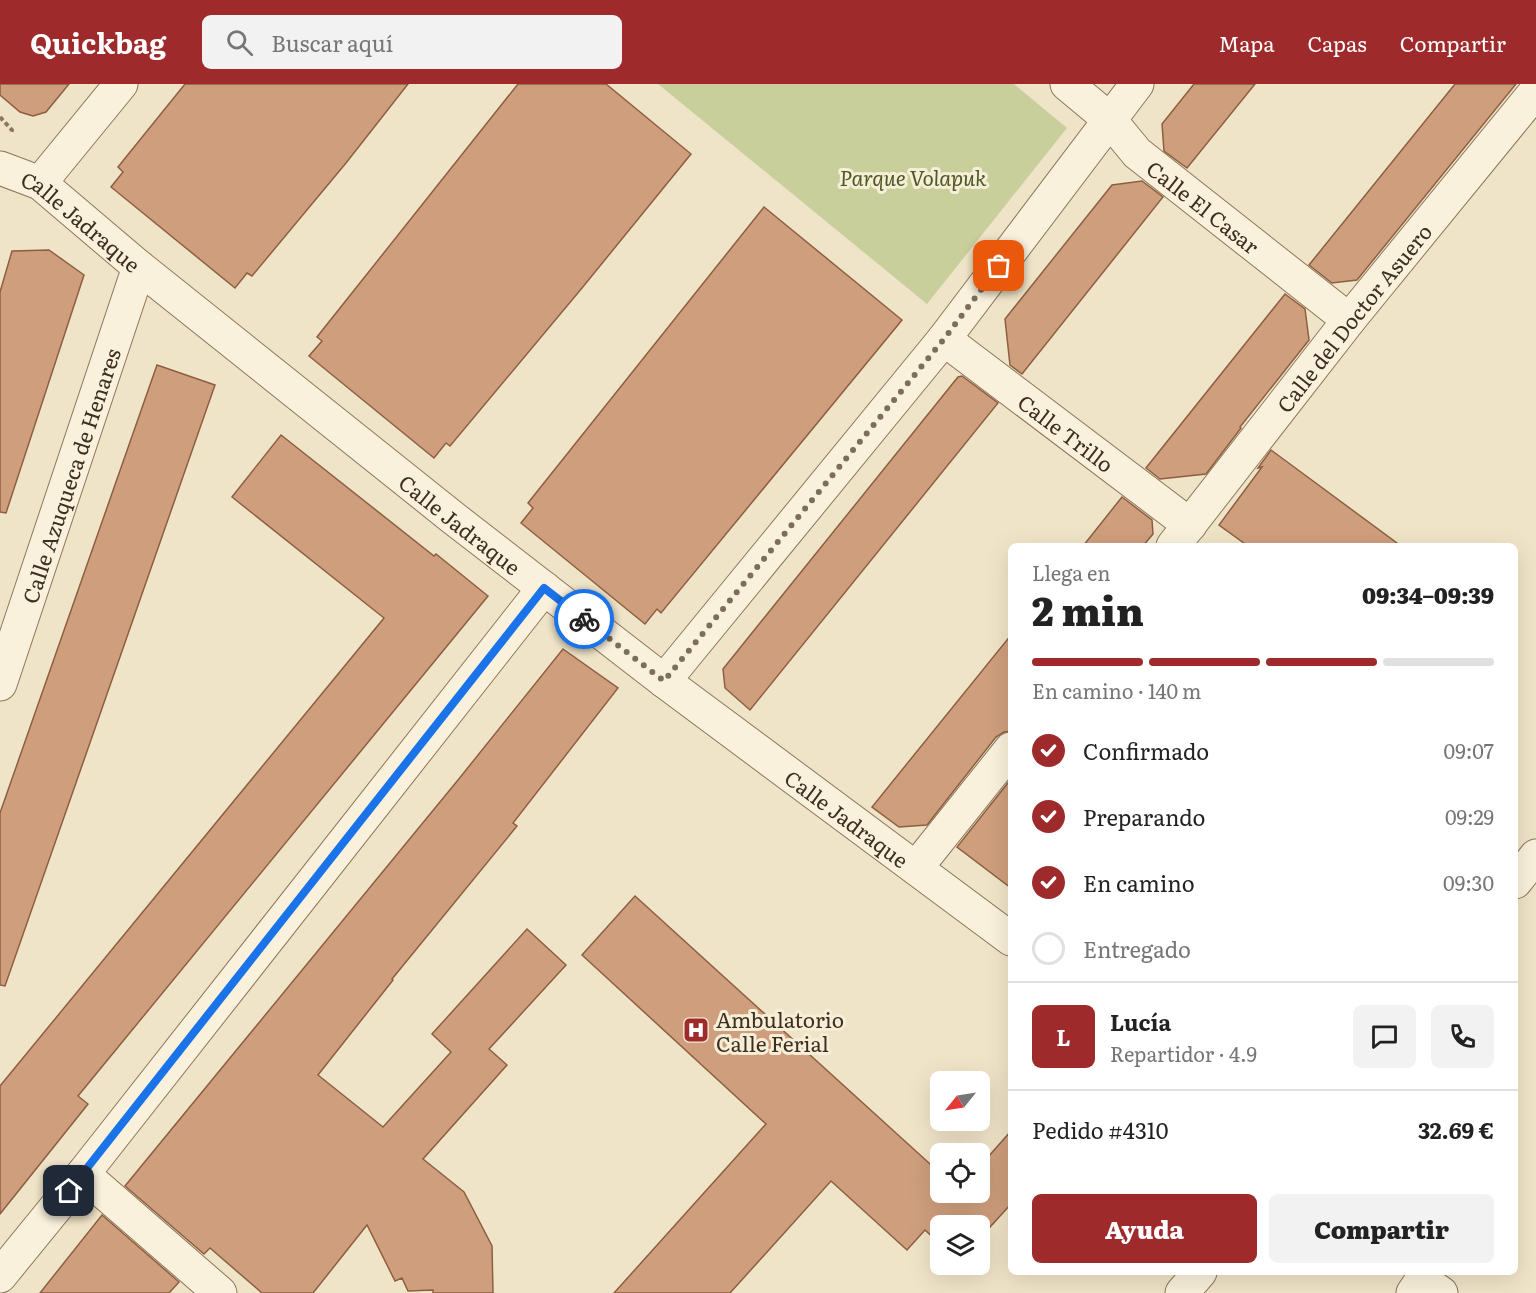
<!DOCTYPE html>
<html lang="es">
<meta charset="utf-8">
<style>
body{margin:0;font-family:Literata,serif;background:#f2f2f2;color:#222;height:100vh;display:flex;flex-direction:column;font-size:22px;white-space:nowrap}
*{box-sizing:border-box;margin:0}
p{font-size:20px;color:#767676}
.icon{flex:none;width:33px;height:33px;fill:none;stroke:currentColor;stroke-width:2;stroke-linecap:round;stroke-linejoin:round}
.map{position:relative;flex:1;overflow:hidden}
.side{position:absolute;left:1008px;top:459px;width:510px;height:732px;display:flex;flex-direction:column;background:#fff;border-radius:9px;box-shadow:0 6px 24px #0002}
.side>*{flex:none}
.needle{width:39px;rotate:240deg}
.tools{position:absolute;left:930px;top:987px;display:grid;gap:12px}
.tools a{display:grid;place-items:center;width:60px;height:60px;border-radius:9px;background:#fff;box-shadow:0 6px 24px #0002;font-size:30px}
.pin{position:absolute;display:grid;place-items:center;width:51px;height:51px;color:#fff;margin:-26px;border-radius:12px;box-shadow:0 3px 9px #0006}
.courier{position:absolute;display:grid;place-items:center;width:60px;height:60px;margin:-30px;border:4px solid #1a73e8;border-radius:50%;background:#fff;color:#222;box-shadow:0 2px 8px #0007}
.overview em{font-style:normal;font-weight:800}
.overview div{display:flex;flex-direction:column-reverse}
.overview{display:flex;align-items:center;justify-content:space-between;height:102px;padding:0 24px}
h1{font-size:39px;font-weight:800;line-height:45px}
.bar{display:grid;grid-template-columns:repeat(4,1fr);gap:9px 6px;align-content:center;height:72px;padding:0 24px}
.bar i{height:8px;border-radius:4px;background:#e0e0e0}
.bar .selected{background:#9e2a2b}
.bar p{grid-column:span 4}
.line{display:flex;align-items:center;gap:15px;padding:0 24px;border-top:2px solid #e0e0e0}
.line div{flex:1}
.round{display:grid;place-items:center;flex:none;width:63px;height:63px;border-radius:9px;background:#f2f2f2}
ol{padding:0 24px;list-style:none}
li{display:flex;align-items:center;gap:18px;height:66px}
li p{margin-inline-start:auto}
li .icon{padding:6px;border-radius:50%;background:#9e2a2b;color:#fff;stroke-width:4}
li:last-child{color:#767676}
li i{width:33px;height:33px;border:3px solid #e0e0e0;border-radius:50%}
.cta{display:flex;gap:12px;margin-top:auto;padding:12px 24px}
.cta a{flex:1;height:69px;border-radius:9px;background:#9e2a2b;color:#fff;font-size:24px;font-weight:800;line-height:69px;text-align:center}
.cta a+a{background:#f2f2f2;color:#222}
header{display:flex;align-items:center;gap:36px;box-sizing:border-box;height:84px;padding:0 30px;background:#9e2a2b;color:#fff}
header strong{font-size:28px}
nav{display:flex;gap:33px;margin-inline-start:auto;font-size:21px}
.search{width:420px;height:54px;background:#f2f2f2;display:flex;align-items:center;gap:15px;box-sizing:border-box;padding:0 21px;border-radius:9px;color:#767676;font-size:22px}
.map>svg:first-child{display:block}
.green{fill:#c9cf9b}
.building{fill:#cf9f7d;stroke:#8d5f41;stroke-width:1.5}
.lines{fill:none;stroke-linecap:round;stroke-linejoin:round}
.street-casing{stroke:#8d765c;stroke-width:35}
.path{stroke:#8d765c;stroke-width:4;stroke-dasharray:4.5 3;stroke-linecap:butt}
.street{stroke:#faf1dc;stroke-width:33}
.done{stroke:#7c6e5b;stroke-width:6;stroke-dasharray:0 10.8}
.route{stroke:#1a73e8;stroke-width:8}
.labels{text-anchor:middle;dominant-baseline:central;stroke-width:6;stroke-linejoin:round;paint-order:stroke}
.park-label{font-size:21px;font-style:italic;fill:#4d5a26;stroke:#f7eed8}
.street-label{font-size:21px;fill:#3d2e20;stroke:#f7eed8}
.poi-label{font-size:21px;fill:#3d2e20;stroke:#f7eed8;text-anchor:start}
</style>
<header>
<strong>Quickbag</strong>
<div class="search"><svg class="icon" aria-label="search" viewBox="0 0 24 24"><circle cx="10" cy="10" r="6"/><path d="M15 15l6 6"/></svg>Buscar aquí</div>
<nav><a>Mapa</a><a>Capas</a><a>Compartir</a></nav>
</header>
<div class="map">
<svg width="1536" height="1209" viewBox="0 0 1536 1209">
<rect width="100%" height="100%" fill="#f0e4c8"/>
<polygon class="green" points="658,0 1014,0 1067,44 927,220"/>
<g class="building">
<polygon points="0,0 69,0 46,28 33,32 20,28 0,11"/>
<polygon points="185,0 408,0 346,79 252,192 247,189 235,204 111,103 123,88 118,83"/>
<polygon points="518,0 606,0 691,70 582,204 450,362 446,359 434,374 309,272 322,257 317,253"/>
<polygon points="1194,0 1255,0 1187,84 1164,67 1162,40"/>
<polygon points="1455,0 1516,0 1357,196 1332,199 1309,181"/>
<polygon points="1142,97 1163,113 1022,290 1010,281 1005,235 1112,101"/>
<polygon points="764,123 902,236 661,529 657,525 645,540 521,439 533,424 528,419"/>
<polygon points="49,166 84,191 6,429 0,428 0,208 12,167"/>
<polygon points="1285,210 1305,225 1309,256 1240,343 1241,344 1206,390 1160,395 1146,384"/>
<polygon points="157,281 215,301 5,902 0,901 0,729"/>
<polygon points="962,292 998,319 750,626 725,604 723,585 958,293"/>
<polygon points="281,351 434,472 436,470 488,512 78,1012 88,1020 0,1130 0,1002 384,534 232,413"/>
<polygon points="1271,366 1290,380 1401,462 1248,462 1219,441 1262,383 1258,384"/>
<polygon points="1122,413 1152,436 1153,450 1143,462 1083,462"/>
<polygon points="1011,551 1011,647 1004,648 996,653 927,741 899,743 872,723"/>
<polygon points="563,565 618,604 513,739 517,742 392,895 393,896 318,991 383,1043 451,968 432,950 527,845 566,881 489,965 507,981 423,1075 464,1108 492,1162 493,1209 433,1209 433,1206 408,1207 402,1194 395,1197 367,1141 313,1209 262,1209 210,1164 204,1170 125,1102 458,696"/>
<polygon points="1011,695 1011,804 957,763"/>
<polygon points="635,812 940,1089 940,1108 980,1108 980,1082 1011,1047 1011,1120 980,1154 980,1142 940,1142 940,1160 925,1146 907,1166 831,1097 730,1209 614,1209 766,1040 582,871"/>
<polygon points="102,1131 179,1198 169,1209 40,1209"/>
</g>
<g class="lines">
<g class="street-casing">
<g id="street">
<path id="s1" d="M1067,0l42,35 28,34 212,167"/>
<path id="s2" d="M0,84l40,15 99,84 313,250 212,164 347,258"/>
<polyline points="40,99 121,0"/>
<path id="s3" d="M944,255l246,186"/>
<path id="s4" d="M1173,462l176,-226 187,-229"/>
<polyline points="664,597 944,255 1137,0"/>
<path id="s5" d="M0,600l139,-417"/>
<polyline points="916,784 1011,665"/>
<polyline points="1515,798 1536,772"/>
<polyline points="83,1090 220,1209"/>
<polyline points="0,1192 83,1090 544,504"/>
<polyline points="1182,1209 1200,1188"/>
<polyline points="1413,1209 1422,1196 1441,1209"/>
</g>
</g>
<polyline class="path" points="0,33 12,46 11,50"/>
<use href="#street" class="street"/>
</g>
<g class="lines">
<polyline class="done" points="584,535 664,597 944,255 999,182"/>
<polyline class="route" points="69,1107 544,504 584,535"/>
</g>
<defs>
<g id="hospital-square" transform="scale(1.35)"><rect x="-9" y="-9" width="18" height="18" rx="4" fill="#9e2a2b" stroke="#f7eed8"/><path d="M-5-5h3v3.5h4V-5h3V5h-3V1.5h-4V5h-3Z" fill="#fff"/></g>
</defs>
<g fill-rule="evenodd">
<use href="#hospital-square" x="696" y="946"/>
</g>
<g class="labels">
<g class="park-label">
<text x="913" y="92">Parque Volapuk</text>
</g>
<g class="street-label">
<text stroke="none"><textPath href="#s1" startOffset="184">Calle El Casar</textPath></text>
<text stroke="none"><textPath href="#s2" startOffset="98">Calle Jadraque</textPath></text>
<text stroke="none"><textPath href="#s4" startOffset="291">Calle del Doctor Asuero</textPath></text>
<text stroke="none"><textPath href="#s3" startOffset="154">Calle Trillo</textPath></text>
<text stroke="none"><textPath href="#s5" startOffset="220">Calle Azuqueca de Henares</textPath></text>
<text stroke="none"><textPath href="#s2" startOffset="584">Calle Jadraque</textPath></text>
<text stroke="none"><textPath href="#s2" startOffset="1070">Calle Jadraque</textPath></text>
</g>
<g class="poi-label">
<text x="716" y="934">Ambulatorio<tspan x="716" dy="24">Calle Ferial</tspan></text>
</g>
</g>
</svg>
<div class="tools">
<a><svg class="needle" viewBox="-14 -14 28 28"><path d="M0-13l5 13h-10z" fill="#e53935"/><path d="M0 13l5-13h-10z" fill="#767676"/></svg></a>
<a><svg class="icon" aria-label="locate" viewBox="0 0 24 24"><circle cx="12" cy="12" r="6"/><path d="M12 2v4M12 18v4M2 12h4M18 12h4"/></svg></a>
<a><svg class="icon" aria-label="layers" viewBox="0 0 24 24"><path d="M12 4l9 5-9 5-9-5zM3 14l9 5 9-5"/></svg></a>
</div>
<div class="pin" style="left:999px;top:182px;background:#ea580c"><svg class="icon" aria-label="bag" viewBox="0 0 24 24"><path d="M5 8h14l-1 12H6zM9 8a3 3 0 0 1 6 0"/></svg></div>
<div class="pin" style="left:69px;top:1107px;background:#1f2937"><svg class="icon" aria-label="home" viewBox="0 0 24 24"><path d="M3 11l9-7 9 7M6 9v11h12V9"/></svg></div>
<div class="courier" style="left:584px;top:535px"><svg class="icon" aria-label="bike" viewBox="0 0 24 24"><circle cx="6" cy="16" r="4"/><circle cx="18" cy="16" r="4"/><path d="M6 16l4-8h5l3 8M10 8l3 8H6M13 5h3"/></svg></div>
<section class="side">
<div class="overview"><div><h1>2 min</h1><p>Llega en</p></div><em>09:34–09:39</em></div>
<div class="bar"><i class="selected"></i><i class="selected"></i><i class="selected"></i><i></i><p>En camino · 140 m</p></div>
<ol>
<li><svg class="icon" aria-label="check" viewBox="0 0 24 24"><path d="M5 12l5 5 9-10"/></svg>Confirmado<p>09:07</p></li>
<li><svg class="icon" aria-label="check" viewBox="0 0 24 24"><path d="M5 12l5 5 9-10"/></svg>Preparando<p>09:29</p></li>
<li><svg class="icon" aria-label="check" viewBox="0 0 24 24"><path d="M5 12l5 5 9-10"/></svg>En camino<p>09:30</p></li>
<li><i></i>Entregado</li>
</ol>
<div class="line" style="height:108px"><b class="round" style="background:#9e2a2b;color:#fff">L</b><div><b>Lucía</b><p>Repartidor · 4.9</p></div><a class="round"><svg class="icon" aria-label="chat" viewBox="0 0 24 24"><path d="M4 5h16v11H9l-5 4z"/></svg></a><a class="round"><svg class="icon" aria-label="phone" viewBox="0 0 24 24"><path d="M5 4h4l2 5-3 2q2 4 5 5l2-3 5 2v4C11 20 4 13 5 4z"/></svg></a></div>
<div class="line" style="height:78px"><div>Pedido #4310</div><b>32.69 €</b></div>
<div class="cta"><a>Ayuda</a><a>Compartir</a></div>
</section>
</div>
